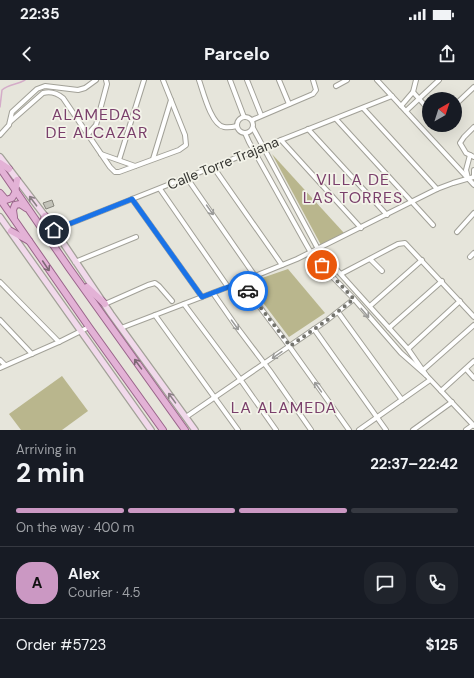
<!DOCTYPE html>
<meta charset="utf-8">
<style>
body{margin:0;font-family:"DM Sans",sans-serif;background:#20242c;color:#f1f3f6;height:100vh;display:flex;flex-direction:column;font-size:15px;white-space:nowrap}
*{box-sizing:border-box;margin:0}
p{font-size:13px;color:#9ea1a6}
.icon{flex:none;width:22px;height:22px;fill:none;stroke:currentColor;stroke-width:2;stroke-linecap:round;stroke-linejoin:round}
.map{position:relative;height:350px;overflow:hidden}
.details{display:flex;flex-direction:column;background:#171b24;flex:1}
.details>*{flex:none}
.needle{width:26px;rotate:39deg}
.tools{position:absolute;left:422px;top:12px;display:grid;gap:8px}
.tools a{display:grid;place-items:center;width:40px;height:40px;border-radius:50%;background:#171b24;box-shadow:0 4px 16px #0002;font-size:20px}
.pin{position:absolute;display:grid;place-items:center;width:34px;height:34px;color:#fff;margin:-17px;border:2px solid #fff;border-radius:50%;box-shadow:0 1px 4px #0007}
.courier{position:absolute;display:grid;place-items:center;width:40px;height:40px;margin:-20px;border:3px solid #1a73e8;border-radius:50%;background:#fff;color:#222;box-shadow:0 1px 5px #0007}
.summary em{font-style:normal;font-weight:700}
.summary div{display:flex;flex-direction:column-reverse}
.summary{display:flex;align-items:center;justify-content:space-between;height:68px;padding:0 16px}
h1{font-size:26px;font-weight:700;line-height:30px}
.bar{display:grid;grid-template-columns:repeat(4,1fr);gap:6px 4px;align-content:center;height:48px;padding:0 16px}
.bar i{height:5px;border-radius:3px;background:#363941}
.bar .on{background:#cb98c3}
.bar p{grid-column:span 4}
.line{display:flex;align-items:center;gap:10px;padding:0 16px;border-top:1px solid #363941}
.line div{flex:1}
.round{display:grid;place-items:center;flex:none;width:42px;height:42px;border-radius:16px;background:#20242c}
.status{display:flex;justify-content:space-between;align-items:center;height:28px;padding:0 20px;background:#171b24;direction:ltr}
.status svg{height:11px;fill:currentColor}
header{display:flex;justify-content:space-between;align-items:center;height:52px;padding:0 16px;background:#171b24;font-size:18px;font-weight:700}
.map>svg:first-child{display:block}
.green{fill:#b9b68d}
.lines{fill:none;stroke-linecap:round;stroke-linejoin:round}
.stream{stroke:#d4acc8;stroke-width:1.5}
.building{fill:#c3c3b9;stroke:#86857c}
.street-casing{stroke:#a2a198;stroke-width:6}
.secondary-casing{stroke:#a2a198;stroke-width:8}
.primary-casing{stroke:#9a668b;stroke-width:8}
.street{stroke:#fff;stroke-width:4}
.secondary{stroke:#f1d9eb;stroke-width:5.5}
.primary{stroke:#e3b2d6;stroke-width:6}
.oneway{stroke:#8b8086}
.oneway2{stroke:#9b9b99}
.oneway3{stroke:#7c6874}
.done{stroke:#74746e;stroke-width:4;stroke-dasharray:0 7.2}
.route{stroke:#1a73e8;stroke-width:5}
.labels{text-anchor:middle;dominant-baseline:central;stroke-width:3.5;stroke-linejoin:round;paint-order:stroke}
.street-label{font-size:14px;fill:#373733;stroke:#f3f3e9}
.quarter-label{font-size:16px;letter-spacing:1px;fill:#7a3f6b;stroke:#f3f3e9}
</style>
<div class="status"><b>22:35</b><svg viewBox="0 0 49 12"><path d="M0 12V9h3v3zM5 12V6h3v6zM10 12V3h3v9zM15 12V0h3v12zM26 1h20v11H26zM47 4h2v5h-2z"/></svg></div>
<header><svg class="icon" aria-label="back" viewBox="0 0 24 24"><path d="M15 5l-7 7 7 7"/></svg>Parcelo<svg class="icon" aria-label="share" viewBox="0 0 24 24"><path d="M12 15V3M7 8l5-5 5 5M5 13v7h14v-7"/></svg></header>
<div class="map">
<svg width="474" height="350" viewBox="0 0 474 350">
<rect width="100%" height="100%" fill="#e6e5db"/>
<g class="green">
<polygon points="272,74 344,153 321,165"/>
<polygon points="288,189 325,233 289,257 249,204 253,201"/>
<polygon points="62,296 88,331 62,350 21,350 9,334"/>
</g>
<g class="lines">
<path class="stream" d="M0,27l2,-17c7,-6 15,-5 23,-10"/>
</g>
<polygon class="building" points="52,120 54,126 46,129 43,123"/>
<g class="lines">
<g class="street-casing">
<g id="street">
<path d="M199,0c4,11 12,45 25,47 5,1 9,0 13,-1"/>
<polyline points="230,0 244,37"/>
<polyline points="247,0 261,35"/>
<polyline points="279,0 289,24"/>
<polyline points="377,0 474,105"/>
<polyline points="336,6 347,0"/>
<polyline points="413,12 429,30"/>
<polyline points="455,25 474,7"/>
<polyline points="401,26 413,12 416,0"/>
<polyline points="363,28 437,109"/>
<polyline points="406,31 439,0"/>
<circle cx="245" cy="45" r="8"/>
<polyline points="336,39 433,145"/>
<polyline points="252,40 313,14 316,10 313,0"/>
<path d="M10,42l33,-29c7,-2 14,0 20,5l47,69 5,5h4l60,-22 7,-5 -1,-10 -22,-55"/>
<polyline points="474,47 464,57 460,63 466,73 474,77"/>
<polyline points="253,48 318,169 408,269 426,295"/>
<polyline points="308,49 387,135"/>
<polyline points="245,53 249,62 306,164 314,178 354,219 401,273 426,295 474,346"/>
<polyline points="88,54 96,45 107,4 106,0"/>
<polyline points="0,55 9,45 12,32 37,9 45,6 78,10 85,8 96,0"/>
<polyline points="281,60 361,148"/>
<polyline points="101,74 135,86"/>
<polyline points="153,79 171,20"/>
<polyline points="119,80 144,0"/>
<polyline points="214,88 282,185"/>
<polyline points="474,97 474,90"/>
<polyline points="187,98 255,196"/>
<polyline points="468,98 466,90 470,75"/>
<polyline points="160,109 228,207"/>
<polyline points="132,119 202,217"/>
<polyline points="54,150 392,16"/>
<polyline points="457,152 474,133"/>
<polyline points="470,177 474,173"/>
<polyline points="370,179 382,191"/>
<polyline points="75,182 136,157"/>
<polyline points="341,194 398,164 405,163 474,237"/>
<polyline points="0,202 59,262"/>
<polyline points="241,202 289,266 349,350"/>
<polyline points="213,213 236,246 270,291 311,350"/>
<polyline points="105,224 148,205 155,203 159,206 172,221"/>
<polyline points="184,224 240,299 276,350"/>
<polyline points="370,226 422,180"/>
<polyline points="338,232 402,320"/>
<polyline points="155,235 238,350"/>
<polyline points="0,240 32,274"/>
<polyline points="121,248 228,207 297,179 437,109 453,103 474,97"/>
<polyline points="389,248 442,201"/>
<polyline points="314,249 386,350"/>
<polyline points="408,269 460,221"/>
<polyline points="0,280 5,285"/>
<polyline points="0,288 59,262 89,247"/>
<polyline points="466,289 474,298"/>
<polyline points="422,291 474,245"/>
<polyline points="441,311 474,281"/>
<polyline points="186,337 326,241 354,219"/>
<polyline points="359,350 430,300"/>
<polyline points="413,350 452,322"/>
<polyline points="466,350 473,345"/>
</g>
</g>
<g class="secondary-casing">
<g id="secondary">
<polyline points="0,77 45,136 111,234 195,350"/>
<polyline points="0,137 151,350"/>
</g>
</g>
<g class="primary-casing">
<g id="primary">
<polyline points="0,83 9,89"/>
<polyline points="0,88 69,188 185,350"/>
<polyline points="0,113 6,120 12,118 15,113 17,100"/>
<polyline points="0,119 89,247 163,350"/>
<polyline points="14,137 13,130 15,125 20,124 26,128"/>
<polyline points="41,147 45,136"/>
<polyline points="11,151 29,161"/>
<polyline points="87,207 105,224"/>
</g>
</g>
<use href="#street" class="street"/>
<use href="#secondary" class="secondary"/>
<use href="#primary" class="primary"/>
</g>
<defs><path id="oneway-shaft" d="M-6 0H5M1.5-3L5.5 0L1.5 3" fill="none" stroke-width="1.6" stroke-linecap="round" stroke-linejoin="round"/></defs>
<g class="oneway">
<use href="#oneway-shaft" transform="translate(33 121) rotate(-127)"/>
<use href="#oneway-shaft" transform="translate(172 318) rotate(-126)"/>
</g>
<g class="oneway2">
<use href="#oneway-shaft" transform="translate(210 130) rotate(55)"/>
<use href="#oneway-shaft" transform="translate(365 233) rotate(50)"/>
<use href="#oneway-shaft" transform="translate(235 245) rotate(54)"/>
<use href="#oneway-shaft" transform="translate(277 275) rotate(145)"/>
<use href="#oneway-shaft" transform="translate(318 307) rotate(-125)"/>
</g>
<g class="oneway3">
<use href="#oneway-shaft" transform="translate(46 186) rotate(56)"/>
<use href="#oneway-shaft" transform="translate(138 284) rotate(-126)"/>
</g>
<g class="lines">
<polyline class="done" points="248,211 290,266 326,241 354,219 322,185"/>
<polyline class="route" points="54,150 132,119 202,217 241,202 248,211"/>
</g>
<g class="labels">
<g class="street-label">
<text transform="translate(223 83) rotate(-22)">Calle Torre Trajana</text>
</g>
<g class="quarter-label">
<text x="97" y="34">ALAMEDAS<tspan x="97" dy="18">DE ALCAZAR</tspan></text>
<text x="353" y="99">VILLA DE<tspan x="353" dy="18">LAS TORRES</tspan></text>
<text x="284" y="327">LA ALAMEDA</text>
</g>
</g>
</svg>
<div class="tools">
<a><svg class="needle" viewBox="-14 -14 28 28"><path d="M0-13l5 13h-10z" fill="#e53935"/><path d="M0 13l5-13h-10z" fill="#9ea1a6"/></svg></a>
</div>
<div class="pin" style="left:322px;top:185px;background:#ea580c"><svg class="icon" aria-label="bag" viewBox="0 0 24 24"><path d="M5 8h14l-1 12H6zM9 8a3 3 0 0 1 6 0"/></svg></div>
<div class="pin" style="left:54px;top:150px;background:#1f2937"><svg class="icon" aria-label="home" viewBox="0 0 24 24"><path d="M3 11l9-7 9 7M6 9v11h12V9"/></svg></div>
<div class="courier" style="left:248px;top:211px"><svg class="icon" aria-label="car" viewBox="0 0 24 24"><path d="M5 17H2v-5l4-1 3-4h7l3 4 3 1v5h-3M9 17h6M6 11h13"/><circle cx="7" cy="17" r="2"/><circle cx="17" cy="17" r="2"/></svg></div>
</div>
<section class="details">
<div class="summary"><div><h1>2 min</h1><p>Arriving in</p></div><em>22:37–22:42</em></div>
<div class="bar"><i class="on"></i><i class="on"></i><i class="on"></i><i></i><p>On the way · 400 m</p></div>
<div class="line" style="height:72px"><b class="round" style="background:#cb98c3;color:#111">A</b><div><b>Alex</b><p>Courier · 4.5</p></div><a class="round"><svg class="icon" aria-label="chat" viewBox="0 0 24 24"><path d="M4 5h16v11H9l-5 4z"/></svg></a><a class="round"><svg class="icon" aria-label="phone" viewBox="0 0 24 24"><path d="M5 4h4l2 5-3 2q2 4 5 5l2-3 5 2v4C11 20 4 13 5 4z"/></svg></a></div>
<div class="line" style="height:52px"><div>Order #5723</div><b>$125</b></div>
</section>
